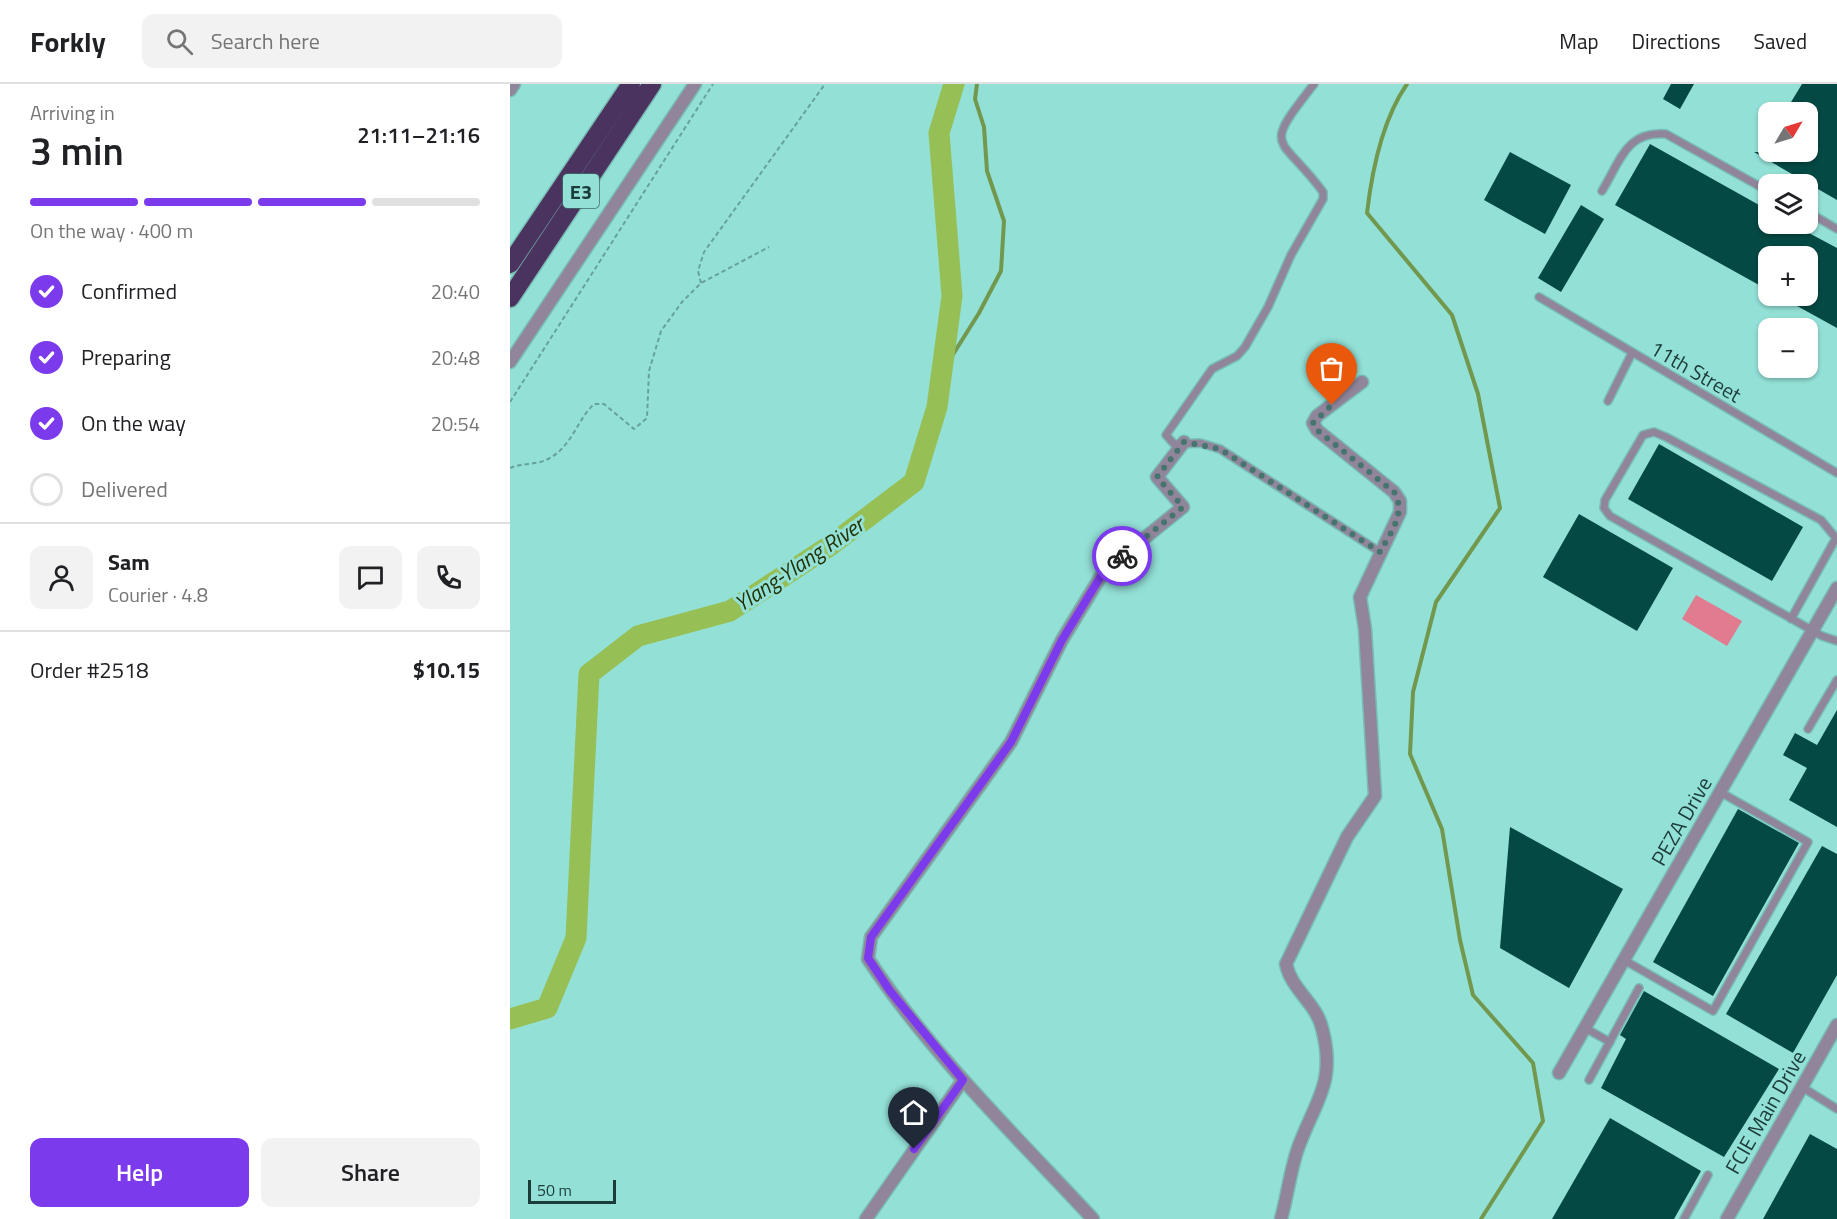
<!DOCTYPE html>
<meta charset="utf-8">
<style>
body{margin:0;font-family:"Titillium Web",sans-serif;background:#f2f2f2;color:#202124;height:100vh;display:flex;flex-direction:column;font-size:22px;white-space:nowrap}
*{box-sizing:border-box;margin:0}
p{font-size:20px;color:#757577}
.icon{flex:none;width:33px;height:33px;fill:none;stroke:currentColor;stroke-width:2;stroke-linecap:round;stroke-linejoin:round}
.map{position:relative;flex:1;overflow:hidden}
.sheet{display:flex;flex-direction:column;background:#fff;width:510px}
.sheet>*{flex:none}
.needle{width:39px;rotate:52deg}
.fabs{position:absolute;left:1248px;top:18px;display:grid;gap:12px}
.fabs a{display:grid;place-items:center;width:60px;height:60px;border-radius:12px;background:#fff;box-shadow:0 2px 4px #0004;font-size:30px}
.scale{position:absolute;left:18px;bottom:15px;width:88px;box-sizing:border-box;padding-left:6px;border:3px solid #1c3c39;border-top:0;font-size:16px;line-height:21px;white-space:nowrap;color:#1c3c39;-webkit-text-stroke:4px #93e0d7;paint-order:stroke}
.pin{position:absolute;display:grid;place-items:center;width:51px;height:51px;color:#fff;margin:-62px -26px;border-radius:50% 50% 50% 0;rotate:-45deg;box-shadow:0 0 6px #0007}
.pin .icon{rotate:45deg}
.courier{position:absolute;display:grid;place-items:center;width:60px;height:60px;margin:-30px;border:4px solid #7c3aed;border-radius:50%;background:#fff;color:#222;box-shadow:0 2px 8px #0007}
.headline em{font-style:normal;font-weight:600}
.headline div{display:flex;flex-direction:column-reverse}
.headline{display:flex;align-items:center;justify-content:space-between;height:102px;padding:0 30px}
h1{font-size:39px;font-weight:600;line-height:45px}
.bar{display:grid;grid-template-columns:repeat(4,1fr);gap:9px 6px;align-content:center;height:72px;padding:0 30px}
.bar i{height:8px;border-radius:4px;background:#e0e0e0}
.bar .on{background:#7c3aed}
.bar p{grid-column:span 4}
.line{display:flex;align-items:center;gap:15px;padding:0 30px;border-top:2px solid #e0e0e0}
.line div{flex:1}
.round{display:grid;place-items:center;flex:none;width:63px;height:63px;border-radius:12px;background:#f2f2f2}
ol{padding:0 30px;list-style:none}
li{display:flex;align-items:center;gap:18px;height:66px}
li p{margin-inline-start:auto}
li .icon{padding:6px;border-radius:50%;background:#7c3aed;color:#fff;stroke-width:4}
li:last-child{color:#757577}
li i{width:33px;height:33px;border:3px solid #e0e0e0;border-radius:50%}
.cta{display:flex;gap:12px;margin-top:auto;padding:12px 30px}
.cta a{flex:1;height:69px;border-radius:12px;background:#7c3aed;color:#fff;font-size:24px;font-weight:600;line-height:69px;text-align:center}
.cta a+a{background:#f2f2f2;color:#202124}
header{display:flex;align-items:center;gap:36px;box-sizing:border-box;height:84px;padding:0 30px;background:#fff;border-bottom:2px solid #e0e0e0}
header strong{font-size:28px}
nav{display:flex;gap:33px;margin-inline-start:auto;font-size:21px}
.search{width:420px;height:54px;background:#f2f2f2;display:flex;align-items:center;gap:15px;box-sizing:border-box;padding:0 21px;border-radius:12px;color:#757577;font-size:22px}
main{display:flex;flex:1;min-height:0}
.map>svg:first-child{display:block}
.green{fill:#e07b90}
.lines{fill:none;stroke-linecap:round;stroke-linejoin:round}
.stream{stroke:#71984d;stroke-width:4}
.river{stroke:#96c055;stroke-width:21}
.building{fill:#054944}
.service-casing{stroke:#79bcb4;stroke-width:10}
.minor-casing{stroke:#79bcb4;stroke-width:15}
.tertiary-casing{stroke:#79bcb4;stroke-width:15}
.motorway-casing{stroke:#79bcb4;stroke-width:21}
.path{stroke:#66a29b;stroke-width:2;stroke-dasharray:4.5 3;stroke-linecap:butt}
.service{stroke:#90859b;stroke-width:7}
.minor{stroke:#90859b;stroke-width:12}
.tertiary{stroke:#90859b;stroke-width:12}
.motorway{stroke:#4a335f;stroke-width:18}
.done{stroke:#467570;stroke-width:6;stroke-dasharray:0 10.8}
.route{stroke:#7c3aed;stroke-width:8}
.labels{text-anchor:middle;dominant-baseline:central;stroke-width:6;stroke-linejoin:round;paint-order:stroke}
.shield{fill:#93e0d7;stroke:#406d68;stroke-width:1.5}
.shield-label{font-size:20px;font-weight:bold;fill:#1c3c39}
.street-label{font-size:21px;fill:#1c3c39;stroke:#93e0d7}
.water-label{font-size:22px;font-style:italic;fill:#223205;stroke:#93e0d7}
</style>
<header>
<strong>Forkly</strong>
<div class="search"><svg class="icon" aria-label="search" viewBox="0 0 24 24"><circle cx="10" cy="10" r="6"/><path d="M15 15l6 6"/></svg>Search here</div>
<nav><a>Map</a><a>Directions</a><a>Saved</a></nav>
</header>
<main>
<section class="sheet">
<div class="headline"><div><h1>3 min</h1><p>Arriving in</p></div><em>21:11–21:16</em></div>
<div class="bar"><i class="on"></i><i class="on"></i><i class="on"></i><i></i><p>On the way · 400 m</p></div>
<ol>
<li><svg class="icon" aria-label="check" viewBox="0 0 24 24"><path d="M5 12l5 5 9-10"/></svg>Confirmed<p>20:40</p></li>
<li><svg class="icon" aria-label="check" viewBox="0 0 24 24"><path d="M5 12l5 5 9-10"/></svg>Preparing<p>20:48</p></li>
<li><svg class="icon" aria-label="check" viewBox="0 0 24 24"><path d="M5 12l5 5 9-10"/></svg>On the way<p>20:54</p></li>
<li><i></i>Delivered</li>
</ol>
<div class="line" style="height:108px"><a class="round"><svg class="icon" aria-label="person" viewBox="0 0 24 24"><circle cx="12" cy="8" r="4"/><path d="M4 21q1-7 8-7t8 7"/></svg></a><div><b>Sam</b><p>Courier · 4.8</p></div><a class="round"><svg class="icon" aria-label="chat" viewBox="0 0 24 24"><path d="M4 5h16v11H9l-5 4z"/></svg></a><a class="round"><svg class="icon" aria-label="phone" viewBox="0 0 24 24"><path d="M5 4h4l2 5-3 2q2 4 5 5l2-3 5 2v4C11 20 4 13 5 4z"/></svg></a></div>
<div class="line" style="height:78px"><div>Order #2518</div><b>$10.15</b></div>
<div class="cta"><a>Help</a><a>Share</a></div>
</section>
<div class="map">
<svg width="1327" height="1135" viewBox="0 0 1327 1135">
<rect width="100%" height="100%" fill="#93e0d7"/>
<polygon class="green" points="1186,511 1232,537 1217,562 1172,535"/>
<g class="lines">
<g class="stream">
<path d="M897,0c-25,36 -35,86 -40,129l85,102 26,79 22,114 -64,94 -23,90 -3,62 32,75 18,111 13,55 60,68 10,58 -62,98"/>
<polyline points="432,288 469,229 491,187 494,137 477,87 474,43 465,15 467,0"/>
</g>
<polyline class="river" points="0,935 37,924 66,854 79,590 128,552 220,527 321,461 404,398 427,323 442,212 429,49 444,0"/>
</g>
<g class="building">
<polygon points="1161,0 1184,0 1170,25 1153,15"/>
<polygon points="1292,0 1327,0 1327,116 1244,68 1298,68 1298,28 1275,28"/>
<polygon points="1140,60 1258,126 1258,140 1282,140 1327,164 1327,244 1269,212 1298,212 1298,172 1258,172 1258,206 1105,121"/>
<polygon points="1000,68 1061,101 1035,150 974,116"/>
<polygon points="1071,121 1094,135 1051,208 1028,194"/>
<polygon points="1149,360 1293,443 1262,497 1118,415"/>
<polygon points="1069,430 1163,484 1127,547 1033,493"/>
<polygon points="1327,626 1327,743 1279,716 1297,684 1273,671 1285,649 1307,661"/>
<polygon points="1228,725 1289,759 1203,912 1143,878"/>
<polygon points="1000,743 1113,805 1059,904 990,864"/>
<polygon points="1312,762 1327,770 1327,891 1283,969 1216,930"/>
<polygon points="1134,907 1269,985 1214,1073 1091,1004 1116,955 1110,951"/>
<polygon points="1100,1034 1191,1087 1164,1135 1042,1135"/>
<polygon points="1300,1050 1327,1065 1327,1135 1253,1135"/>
</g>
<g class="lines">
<g class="service-casing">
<g id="service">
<path d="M804,0c-53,68 -35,49 9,108v7l-32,56 -23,52 -23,40 -8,9 -25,13 -46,66 8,9 26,-1 20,6 160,103"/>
<path d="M1092,107c19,-31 24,-60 64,-57l102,57"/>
<polyline points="1298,128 1327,145"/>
<polyline points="1029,213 1327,389"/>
<polyline points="1098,317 1122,269"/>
<polyline points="1281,535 1326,454 1311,436 1156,353 1144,348 1133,351 1095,416 1094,424 1100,432 1312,552 1327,557"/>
<polyline points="1298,645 1327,596"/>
<polyline points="1114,876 1203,927 1298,758 1210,708"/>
<polyline points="1075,944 1100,958"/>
<polyline points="1079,996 1129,904"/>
<polyline points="1292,1003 1327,1025"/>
<polyline points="1174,1135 1198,1091"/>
</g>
</g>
<g class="minor-casing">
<g id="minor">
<polyline points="0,278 185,0"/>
<polyline points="1049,989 1327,504"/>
<polyline points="356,1135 453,996"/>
<path d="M583,1135c-77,-83 -162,-165 -225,-260l3,-22 140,-195 51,-102 42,-69 79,-64 -26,-30 27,-35"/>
<path d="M771,1135c6,-22 9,-46 16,-68 17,-49 40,-67 25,-123 -6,-25 -31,-39 -36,-64l61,-127 28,-41 -10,-167 -5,-32 40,-85v-11l-6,-9 -77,-62 -4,-7 4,-7 45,-34"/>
<polyline points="1217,1135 1327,941"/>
</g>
</g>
<g class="tertiary-casing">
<polyline id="tertiary" points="0,6 4,0"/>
</g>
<g class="motorway-casing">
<g id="motorway">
<polyline points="0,180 121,0"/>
<polyline points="0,214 142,0"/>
</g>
</g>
<g class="path">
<polyline points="191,199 188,187 194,168 315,0"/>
<polyline points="0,318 203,0"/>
<path d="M0,384c11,-5 25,-3 36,-8 26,-12 30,-39 48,-56h10l30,25 13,-11 2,-47 12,-40 21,-29 19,-19 68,-36"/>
</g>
<use href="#service" class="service"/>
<use href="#minor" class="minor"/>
<use href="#tertiary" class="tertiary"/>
<use href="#motorway" class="motorway"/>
</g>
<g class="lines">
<path class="done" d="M612,472l61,-49 -26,-30 27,-35 36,7 160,103c10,-19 27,-39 14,-60l-77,-62 -4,-7 19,-18"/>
<polyline class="route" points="404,1065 453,996 380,907 358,874 361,853 501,658 552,556 594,487 612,472"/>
</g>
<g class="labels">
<rect class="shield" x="53" y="90" width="36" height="34" rx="4.5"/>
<g class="shield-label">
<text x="71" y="107">E3</text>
</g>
<g class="street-label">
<text transform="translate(1186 287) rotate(30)">11th Street</text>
<text transform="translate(1171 737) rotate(-60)">PEZA Drive</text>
<text transform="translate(1255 1028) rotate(-60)">FCIE Main Drive</text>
</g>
<g class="water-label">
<text transform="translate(289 480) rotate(-34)">Ylang-Ylang River</text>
</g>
</g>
</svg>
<div class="fabs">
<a><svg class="needle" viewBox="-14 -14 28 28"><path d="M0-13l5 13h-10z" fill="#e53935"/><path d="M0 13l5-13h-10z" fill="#757577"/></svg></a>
<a><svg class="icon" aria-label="layers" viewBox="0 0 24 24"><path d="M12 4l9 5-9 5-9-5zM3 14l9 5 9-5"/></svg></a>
<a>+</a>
<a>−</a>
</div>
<div class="scale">50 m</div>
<div class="pin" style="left:822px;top:321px;background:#ea580c"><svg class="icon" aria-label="bag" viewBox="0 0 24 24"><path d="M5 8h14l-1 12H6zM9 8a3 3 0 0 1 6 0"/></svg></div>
<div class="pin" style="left:404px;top:1065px;background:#1f2937"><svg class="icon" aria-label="home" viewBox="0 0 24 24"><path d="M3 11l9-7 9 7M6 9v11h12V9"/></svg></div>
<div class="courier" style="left:612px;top:472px"><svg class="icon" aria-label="bike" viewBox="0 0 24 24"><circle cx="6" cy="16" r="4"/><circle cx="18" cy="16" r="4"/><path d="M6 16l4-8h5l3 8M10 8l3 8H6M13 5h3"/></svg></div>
</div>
</main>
